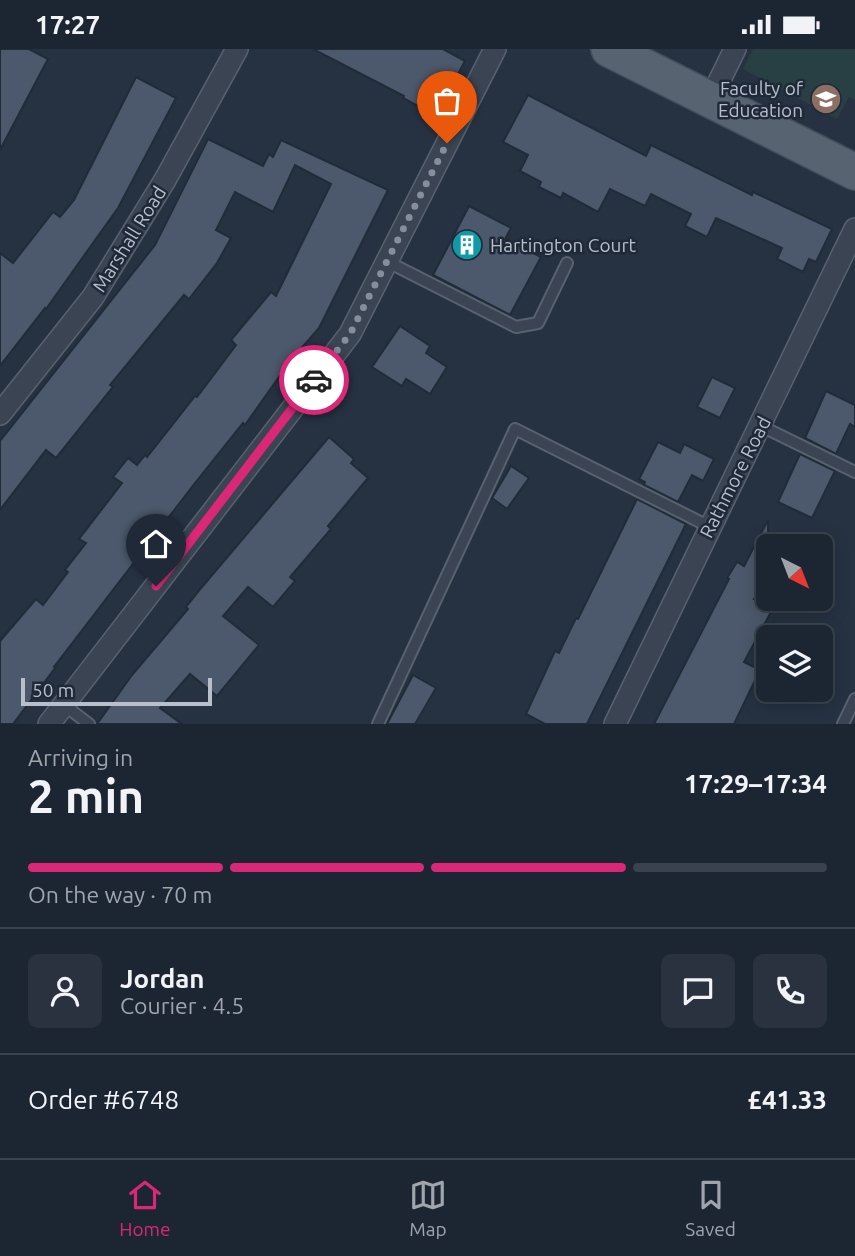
<!DOCTYPE html>
<meta charset="utf-8">
<style>
body{margin:0;font-family:Ubuntu,sans-serif;background:#29323e;color:#f1f3f6;height:100vh;display:flex;flex-direction:column;font-size:26px;white-space:nowrap}
*{box-sizing:border-box;margin:0}
p{font-size:23px;color:#a0a5ac}
.icon{flex:none;width:38px;height:38px;fill:none;stroke:currentColor;stroke-width:2;stroke-linecap:round;stroke-linejoin:round}
.map{position:relative;height:675px;overflow:hidden}
.drawer{display:flex;flex-direction:column;background:#1c2632;flex:1}
.drawer>*{flex:none}
.needle{width:46px;rotate:138deg}
.fabs{position:absolute;left:756px;top:485px;display:grid;gap:14px}
.fabs a{display:grid;place-items:center;width:77px;height:77px;border-radius:10px;background:#1c2632;box-shadow:0 4px 18px #0003,0 0 0 2px #3a434d;font-size:35px}
.scale{position:absolute;left:21px;bottom:18px;width:191px;box-sizing:border-box;padding-left:7px;border:4px solid #b7bfcc;border-top:0;font-size:19px;line-height:24px;white-space:nowrap;color:#b7bfcc;-webkit-text-stroke:5px #1f2937;paint-order:stroke}
.pin{position:absolute;display:grid;place-items:center;width:60px;height:60px;color:#fff;margin:-72px -30px;border-radius:50% 50% 50% 0;rotate:-45deg;box-shadow:0 0 7px #0007}
.pin .icon{rotate:45deg}
.courier{position:absolute;display:grid;place-items:center;width:70px;height:70px;margin:-35px;border:5px solid #db2777;border-radius:50%;background:#fff;color:#222;box-shadow:0 2px 9px #0007}
.summary em{font-style:normal;font-weight:700}
.summary div{display:flex;flex-direction:column-reverse}
.summary{display:flex;align-items:center;justify-content:space-between;height:119px;padding:0 28px}
h1{font-size:46px;font-weight:700;line-height:52px}
.bar{display:grid;grid-template-columns:repeat(4,1fr);gap:10px 7px;align-content:center;height:84px;padding:0 28px}
.bar i{height:9px;border-radius:5px;background:#3a434d}
.bar .on{background:#db2777}
.bar p{grid-column:span 4}
.line{display:flex;align-items:center;gap:18px;padding:0 28px;border-top:2px solid #3a434d}
.line div{flex:1}
.round{display:grid;place-items:center;flex:none;width:74px;height:74px;border-radius:10px;background:#29323e}
.status{display:flex;justify-content:space-between;align-items:center;height:49px;padding:0 35px;background:#1c2632;direction:ltr}
.status svg{height:19px;fill:currentColor}
.tab-bar{display:flex;justify-content:space-around;align-items:center;height:98px;border-top:2px solid #3a434d;background:#1c2632;font-size:19px;color:#a0a5ac}
.tab-bar a{display:grid;justify-items:center;gap:4px}
.tab-bar .on{color:#db2777}
.map>svg:first-child{display:block}
.green{fill:#284043}
.building{fill:#4c586b;stroke:#212b39;stroke-width:2}
.lines{fill:none;stroke-linecap:round;stroke-linejoin:round}
.lane-casing{stroke:#58626f;stroke-width:14}
.street-casing{stroke:#58626f;stroke-width:24}
.primary-casing{stroke:#444d5b;stroke-width:38}
.lane{stroke:#3a4452;stroke-width:10}
.street{stroke:#3a4452;stroke-width:21}
.primary{stroke:#586372;stroke-width:35}
.done{stroke:#848e9c;stroke-width:7;stroke-dasharray:0 12.6}
.route{stroke:#db2777;stroke-width:9}
.labels{text-anchor:middle;dominant-baseline:central;stroke-width:5;stroke-linejoin:round;paint-order:stroke}
.poi-label{font-size:19px;fill:#b7bfcc;stroke:#1f2937;text-anchor:end}
.street-label{font-size:19px;fill:#b7bfcc;stroke:#1f2937}
</style>
<div class="status"><b>17:27</b><svg viewBox="0 0 49 12"><path d="M0 12V9h3v3zM5 12V6h3v6zM10 12V3h3v9zM15 12V0h3v12zM26 1h20v11H26zM47 4h2v5h-2z"/></svg></div>
<div class="map">
<svg width="855" height="675" viewBox="0 0 855 675">
<rect width="100%" height="100%" fill="#263242"/>
<polygon class="green" points="753,0 855,0 855,51 849,48 837,70 743,20"/>
<g class="building">
<polygon points="0,0 29,0 48,10 0,101"/>
<polygon points="313,0 443,0 465,12 449,42 440,38 427,62 403,49 404,47"/>
<polygon points="136,28 176,49 118,159 46,260 45,259 0,317 0,204 13,214 53,163 60,168 74,151"/>
<polygon points="528,46 646,107 651,96 752,146 753,143 832,180 816,213 809,210 803,223 777,210 782,199 716,169 707,188 685,177 691,165 651,145 645,157 610,140 598,163 563,144 561,149 539,138 541,133 520,122 528,106 503,93"/>
<polygon points="208,90 263,117 269,105 273,108 281,91 388,141 319,279 291,311 245,376 243,374 195,434 54,618 55,619 13,675 0,675 0,592 36,550 43,556 68,523 65,521 86,494 79,490 122,434 113,428 128,409 137,416 145,406 147,408 195,347 197,348 236,296 231,291 271,243 276,247 331,135 295,116 273,163 235,143 216,181 231,189 217,214 189,250 184,246 110,336 113,338 56,409 46,401 0,461 0,392 155,196"/>
<polygon points="469,157 511,179 505,190 541,208 510,266 433,226"/>
<polygon points="400,277 430,297 426,304 447,318 430,345 406,330 402,337 372,318"/>
<polygon points="712,328 735,339 720,369 697,358"/>
<polygon points="826,342 855,356 855,378 850,375 836,405 805,389"/>
<polygon points="329,388 354,410 351,414 368,429 328,477 331,480 290,528 295,532 273,558 248,538 223,567 259,596 217,647 190,625 160,659 182,675 97,675 132,626 188,560 186,558 202,538"/>
<polygon points="658,393 680,404 684,395 714,410 703,432 692,426 678,453 644,436 645,433 639,430"/>
<polygon points="800,405 835,422 812,469 778,453"/>
<polygon points="511,417 529,429 507,460 492,449"/>
<polygon points="637,450 686,475 587,675 545,675 526,665 555,602 559,604 576,569 578,570"/>
<polygon points="768,471 768,526 754,550 778,550 744,613 760,621 734,675 654,675 729,530 727,529 737,513 744,517"/>
<polygon points="413,626 436,639 415,675 387,675"/>
</g>
<g class="lines">
<g class="lane-casing">
<g id="lane">
<polyline points="386,212 516,278 538,274 567,214"/>
<polyline points="761,377 855,423"/>
<polyline points="64,656 89,675"/>
<polyline points="378,675 515,380 710,478"/>
<polyline points="843,675 855,650"/>
</g>
</g>
<g class="street-casing">
<g id="street">
<polyline points="710,51 735,0"/>
<polyline points="0,365 93,248 165,131 237,0"/>
<polyline points="49,675 350,285 495,0"/>
<path d="M615,675c79,-165 161,-329 240,-495"/>
</g>
</g>
<g class="primary-casing">
<polyline id="primary" points="609,0 855,123"/>
</g>
<use href="#lane" class="lane"/>
<use href="#street" class="street"/>
<use href="#primary" class="primary"/>
</g>
<g class="lines">
<polyline class="done" points="314,331 350,285 447,94"/>
<polyline class="route" points="156,537 314,331"/>
</g>
<defs>
<g id="university-disc" transform="scale(1.575)"><circle r="9.5" fill="#8d6e63" stroke="#1f2937"/><path d="M0-5L7-2L0 1L-7-2ZM-4 1L0 2.5L4 1V4Q0 6-4 4Z" fill="#fff"/></g>
<g id="building-disc" transform="scale(1.575)"><circle r="9.5" fill="#0f9aa8" stroke="#1f2937"/><path d="M-4-6H4V6H1V3H-1V6H-4ZM-2.5-4.3h1.7v1.8h-1.7ZM.8-4.3h1.7v1.8H.8ZM-2.5-1h1.7V.8h-1.7ZM.8-1h1.7V.8H.8Z" fill="#fff"/></g>
</defs>
<g fill-rule="evenodd">
<use href="#university-disc" x="826" y="50"/>
<use href="#building-disc" x="467" y="196"/>
</g>
<g class="labels">
<g class="poi-label">
<text x="803" y="39">Faculty of<tspan x="803" dy="22">Education</tspan></text>
<text x="490" y="196" text-anchor="start">Hartington Court</text>
</g>
<g class="street-label">
<text transform="translate(129 190) rotate(-58)">Marshall Road</text>
<text transform="translate(735 428) rotate(-63)">Rathmore Road</text>
</g>
</g>
</svg>
<div class="fabs">
<a><svg class="needle" viewBox="-14 -14 28 28"><path d="M0-13l5 13h-10z" fill="#e53935"/><path d="M0 13l5-13h-10z" fill="#a0a5ac"/></svg></a>
<a><svg class="icon" aria-label="layers" viewBox="0 0 24 24"><path d="M12 4l9 5-9 5-9-5zM3 14l9 5 9-5"/></svg></a>
</div>
<div class="scale">50 m</div>
<div class="pin" style="left:447px;top:94px;background:#ea580c"><svg class="icon" aria-label="bag" viewBox="0 0 24 24"><path d="M5 8h14l-1 12H6zM9 8a3 3 0 0 1 6 0"/></svg></div>
<div class="pin" style="left:156px;top:537px;background:#1f2937"><svg class="icon" aria-label="home" viewBox="0 0 24 24"><path d="M3 11l9-7 9 7M6 9v11h12V9"/></svg></div>
<div class="courier" style="left:314px;top:331px"><svg class="icon" aria-label="car" viewBox="0 0 24 24"><path d="M5 17H2v-5l4-1 3-4h7l3 4 3 1v5h-3M9 17h6M6 11h13"/><circle cx="7" cy="17" r="2"/><circle cx="17" cy="17" r="2"/></svg></div>
</div>
<section class="drawer">
<div class="summary"><div><h1>2 min</h1><p>Arriving in</p></div><em>17:29–17:34</em></div>
<div class="bar"><i class="on"></i><i class="on"></i><i class="on"></i><i></i><p>On the way · 70 m</p></div>
<div class="line" style="height:126px"><a class="round"><svg class="icon" aria-label="person" viewBox="0 0 24 24"><circle cx="12" cy="8" r="4"/><path d="M4 21q1-7 8-7t8 7"/></svg></a><div><b>Jordan</b><p>Courier · 4.5</p></div><a class="round"><svg class="icon" aria-label="chat" viewBox="0 0 24 24"><path d="M4 5h16v11H9l-5 4z"/></svg></a><a class="round"><svg class="icon" aria-label="phone" viewBox="0 0 24 24"><path d="M5 4h4l2 5-3 2q2 4 5 5l2-3 5 2v4C11 20 4 13 5 4z"/></svg></a></div>
<div class="line" style="height:91px"><div>Order #6748</div><b>£41.33</b></div>
</section>
<nav class="tab-bar">
<a class="on"><svg class="icon" aria-label="home" viewBox="0 0 24 24"><path d="M3 11l9-7 9 7M6 9v11h12V9"/></svg>Home</a>
<a><svg class="icon" aria-label="map" viewBox="0 0 24 24"><path d="M3 6l6-2 6 2 6-2v14l-6 2-6-2-6 2zM9 4v14M15 6v14"/></svg>Map</a>
<a><svg class="icon" aria-label="saved" viewBox="0 0 24 24"><path d="M7 4h10v16l-5-4-5 4z"/></svg>Saved</a>
</nav>
